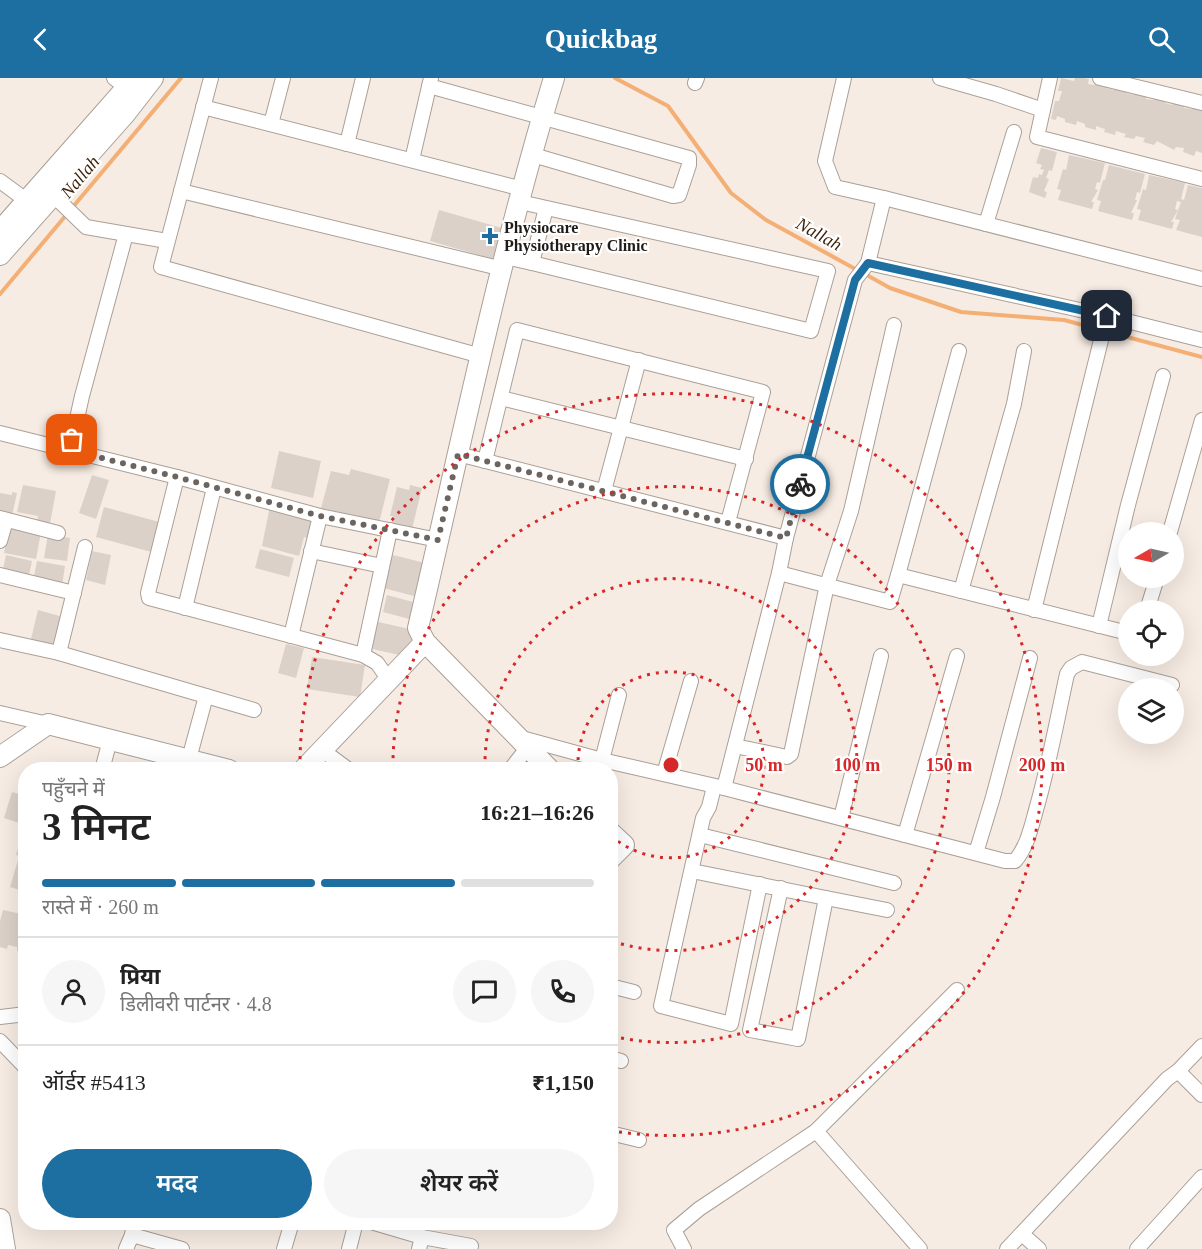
<!DOCTYPE html>
<html lang="hi">
<meta charset="utf-8">
<style>
body{margin:0;font-family:"Times New Roman","Noto Sans Devanagari",serif;background:#f6f6f6;color:#222;height:100vh;display:flex;flex-direction:column;font-size:22px;white-space:nowrap}
*{box-sizing:border-box;margin:0}
p{font-size:20px;color:#767676}
.icon{flex:none;width:33px;height:33px;fill:none;stroke:currentColor;stroke-width:2;stroke-linecap:round;stroke-linejoin:round}
.map{position:relative;flex:1;overflow:hidden}
.drawer{position:absolute;left:18px;top:684px;width:600px;height:468px;display:flex;flex-direction:column;background:#fff;border-radius:24px;box-shadow:0 6px 24px #0002}
.drawer>*{flex:none}
.needle{width:39px;rotate:261deg}
.fabs{position:absolute;left:1118px;top:444px;display:grid;gap:12px}
.fabs a{display:grid;place-items:center;width:66px;height:66px;border-radius:50%;background:#fff;box-shadow:0 6px 24px #0002;font-size:30px}
.pin{position:absolute;display:grid;place-items:center;width:51px;height:51px;color:#fff;margin:-26px;border-radius:12px;box-shadow:0 3px 9px #0006}
.courier{position:absolute;display:grid;place-items:center;width:60px;height:60px;margin:-30px;border:4px solid #1c6fa0;border-radius:50%;background:#fff;color:#222;box-shadow:0 2px 8px #0007}
.head em{font-style:normal;font-weight:600}
.head div{display:flex;flex-direction:column-reverse}
.head{display:flex;align-items:center;justify-content:space-between;height:102px;padding:0 24px}
h1{font-size:39px;font-weight:600;line-height:45px}
.bar{display:grid;grid-template-columns:repeat(4,1fr);gap:9px 6px;align-content:center;height:72px;padding:0 24px}
.bar i{height:8px;border-radius:4px;background:#e0e0e0}
.bar .current{background:#1c6fa0}
.bar p{grid-column:span 4}
.line{display:flex;align-items:center;gap:15px;padding:0 24px;border-top:2px solid #e0e0e0}
.line div{flex:1}
.round{display:grid;place-items:center;flex:none;width:63px;height:63px;border-radius:32px;background:#f6f6f6}
.primary-button{display:flex;gap:12px;margin-top:auto;padding:12px 24px}
.primary-button a{flex:1;height:69px;border-radius:36px;background:#1c6fa0;color:#fff;font-size:24px;font-weight:600;line-height:69px;text-align:center}
.primary-button a+a{background:#f6f6f6;color:#222}
header{display:flex;justify-content:space-between;align-items:center;height:78px;padding:0 24px;background:#1c6fa0;color:#fff;font-size:27px;font-weight:600}
.map>svg:first-child{display:block}
.lines{fill:none;stroke-linecap:round;stroke-linejoin:round}
.stream{stroke:#f4af75;stroke-width:4}
.building{fill:#dcd1c8}
.street-casing{stroke:#aaa097;stroke-width:16}
.secondary-casing{stroke:#aaa097;stroke-width:22}
.street{stroke:#fff;stroke-width:14}
.secondary{stroke:#fff;stroke-width:20}
.done{stroke:#6b645f;stroke-width:6;stroke-dasharray:0 10.8}
.route{stroke:#1c6fa0;stroke-width:8}
.ring{fill:none;stroke:#d62828;stroke-width:3;stroke-dasharray:3 6}
.poi-dot{fill:#1c6fa0;stroke:#fff;stroke-width:2}
.labels{text-anchor:middle;dominant-baseline:central;stroke-width:4.5;stroke-linejoin:round;paint-order:stroke}
.poi-label{font-size:16px;font-weight:bold;fill:#1f1b18;stroke:#fff;text-anchor:start}
.water-label{font-size:18px;font-style:italic;fill:#3e2309;stroke:#fff}
.centre{fill:#d62828;stroke:#fff;stroke-width:3}
.ring-label{font-size:18px;text-anchor:middle;font-weight:bold;fill:#d62828;stroke:#fff;stroke-width:4.5;stroke-linejoin:round;paint-order:stroke}
</style>
<header><svg class="icon" aria-label="back" viewBox="0 0 24 24"><path d="M15 5l-7 7 7 7"/></svg>Quickbag<svg class="icon" aria-label="search" viewBox="0 0 24 24"><circle cx="10" cy="10" r="6"/><path d="M15 15l6 6"/></svg></header>
<div class="map">
<svg width="1202" height="1171" viewBox="0 0 1202 1171">
<rect width="100%" height="100%" fill="#f7ece3"/>
<g class="lines">
<g class="stream">
<polyline points="615,0 668,28 731,115 766,142 859,193"/>
<polyline points="72,130 181,0"/>
<polyline points="865,196 890,210 961,234 1064,242 1202,279"/>
<polyline points="0,216 67,136"/>
</g>
</g>
<g class="building">
<polygon points="1061,0 1074,3 1075,0 1084,0 1089,1 1088,6 1094,7 1096,3 1108,6 1107,10 1114,12 1116,9 1128,11 1126,15 1134,17 1135,13 1147,17 1146,21 1154,22 1155,18 1166,20 1165,25 1172,27 1174,23 1185,26 1184,30 1192,31 1194,28 1202,30 1202,75 1196,73 1194,78 1183,74 1184,70 1176,69 1174,72 1157,63 1154,67 1143,64 1145,60 1136,58 1134,61 1124,59 1126,56 1116,53 1115,57 1104,54 1105,51 1096,48 1096,52 1085,49 1085,46 1077,43 1076,47 1065,44 1065,41 1057,38 1056,42 1051,41 1055,23 1059,23 1062,13 1058,13"/>
<polygon points="1041,70 1057,74 1052,93 1049,92 1046,100 1049,101 1044,113 1047,114 1045,120 1029,114 1033,99 1038,100 1039,96 1042,97 1044,92 1040,91 1042,87 1036,85"/>
<polygon points="1069,77 1105,85 1100,105 1097,104 1095,111 1098,112 1091,124 1094,124 1092,131 1058,122 1061,112 1057,111 1063,91 1066,92"/>
<polygon points="1109,87 1145,96 1140,115 1137,114 1135,122 1137,122 1131,135 1134,135 1132,142 1098,133 1101,123 1097,122 1103,102 1105,102"/>
<polygon points="1149,97 1185,105 1181,121 1184,122 1188,107 1202,110 1202,159 1176,152 1180,142 1175,141 1181,124 1177,123 1175,131 1178,132 1171,144 1174,144 1172,151 1138,142 1141,132 1137,131 1143,111 1146,112"/>
<polygon points="439,132 502,150 493,181 430,163"/>
<polygon points="279,373 321,383 313,420 271,410"/>
<polygon points="351,391 390,401 379,445 321,430 331,393 349,397"/>
<polygon points="92,397 109,402 96,441 79,435"/>
<polygon points="23,407 56,413 49,451 36,449 38,438 17,434"/>
<polygon points="410,407 422,410 412,451 391,446 393,438 390,438 397,409 409,412"/>
<polygon points="12,414 17,415 12,438 0,436 0,415 12,417"/>
<polygon points="270,428 316,440 310,461 304,459 299,478 262,468"/>
<polygon points="104,429 163,445 155,475 96,459"/>
<polygon points="9,448 41,454 36,481 4,475"/>
<polygon points="48,456 70,460 67,483 44,480"/>
<polygon points="260,471 294,480 289,499 255,490"/>
<polygon points="92,473 111,477 105,507 86,502"/>
<polygon points="389,476 429,486 421,520 380,509"/>
<polygon points="6,477 32,483 28,502 2,496"/>
<polygon points="37,483 65,488 62,508 33,503"/>
<polygon points="387,517 417,525 413,542 383,534"/>
<polygon points="38,532 63,539 54,571 30,565"/>
<polygon points="374,543 414,552 408,579 368,570"/>
<polygon points="286,566 304,570 296,600 278,595"/>
<polygon points="312,579 365,587 360,619 307,611"/>
<polygon points="12,714 26,718 19,745 4,740"/>
<polygon points="25,747 26,747 26,780 16,777"/>
<polygon points="18,782 26,784 26,814 10,809"/>
<polygon points="3,832 26,837 26,874 17,873 17,869 8,867 7,871 0,869 0,843"/>
</g>
<g class="lines">
<g class="street-casing">
<g id="street">
<polyline points="114,0 133,14"/>
<polyline points="211,0 161,189 481,278"/>
<polyline points="940,0 996,16 1043,32"/>
<polyline points="1050,0 1037,59 1202,101"/>
<polyline points="1100,0 1202,25"/>
<polyline points="695,5 697,0"/>
<polyline points="429,8 689,80 689,87 679,117 673,118 533,77"/>
<polyline points="203,29 523,111"/>
<polyline points="271,46 283,0"/>
<polyline points="347,66 363,0"/>
<polyline points="412,82 431,0"/>
<polyline points="0,103 34,128"/>
<polyline points="181,113 503,191"/>
<polyline points="54,118 86,149 167,163"/>
<polyline points="884,120 1202,201"/>
<polyline points="520,124 828,193 811,253 532,185 546,130"/>
<polyline points="986,146 1014,54"/>
<polyline points="506,179 532,185"/>
<polyline points="868,185 1107,238 1202,262"/>
<polyline points="501,320 746,381"/>
<polyline points="0,355 177,399 320,438 438,462"/>
<polyline points="70,372 82,318 126,156"/>
<polyline points="458,376 786,460"/>
<polyline points="485,383 517,252 763,314 728,444"/>
<polyline points="177,399 148,515 149,520 363,577 390,452"/>
<polyline points="604,413 639,282"/>
<polyline points="0,440 58,455"/>
<polyline points="1170,454 1202,342"/>
<polyline points="0,463 6,442"/>
<polyline points="311,473 382,488"/>
<polyline points="779,495 890,524 898,497 1128,555"/>
<polyline points="0,497 74,515"/>
<polyline points="898,497 959,273"/>
<polyline points="961,513 1014,326 1024,273"/>
<polyline points="185,530 214,410"/>
<polyline points="1034,532 1107,238"/>
<polyline points="1147,532 1157,500"/>
<polyline points="1099,548 1128,427 1163,298"/>
<polyline points="291,558 320,438"/>
<polyline points="0,562 59,575 85,469"/>
<polyline points="59,575 206,618 186,692"/>
<polyline points="363,577 377,585 389,602"/>
<polyline points="206,618 254,632"/>
<polyline points="0,635 48,646"/>
<polyline points="518,659 602,682 724,710 779,495 786,460 855,202 868,185 884,120 835,109 825,83 844,0"/>
<polyline points="735,668 787,679 791,676 827,507 851,433 894,247"/>
<polyline points="322,672 349,692"/>
<polyline points="602,682 619,617"/>
<polyline points="102,692 110,662"/>
<polyline points="510,692 528,669"/>
<polyline points="664,696 691,603"/>
<polyline points="714,709 709,729 703,740 661,928 731,946 760,806"/>
<path d="M724,710l281,73h10c12,-14 16,-33 21,-51 13,-45 21,-90 31,-136l4,-6 11,-6 90,23"/>
<polyline points="841,740 881,578"/>
<polyline points="700,757 894,805"/>
<polyline points="905,757 957,578"/>
<polyline points="976,775 993,719 1030,580"/>
<polyline points="692,793 826,820 798,961 750,952 781,810"/>
<polyline points="826,820 887,832"/>
<polyline points="610,908 634,914"/>
<polyline points="0,939 26,936"/>
<polyline points="0,963 26,990"/>
<polyline points="610,980 621,983"/>
<polyline points="1178,993 1202,1017"/>
<polyline points="816,1053 920,1171"/>
<polyline points="610,1055 639,1062"/>
<polyline points="371,1144 422,1159 419,1171"/>
<polyline points="1022,1156 1039,1171"/>
<polyline points="132,1157 182,1171"/>
<polyline points="422,1159 471,1168"/>
<polyline points="126,1171 132,1157 134,1144"/>
<polyline points="284,1171 292,1144"/>
<polyline points="349,1171 356,1144"/>
<polyline points="684,1171 674,1152 699,1131 816,1053 957,912"/>
<polyline points="1007,1171 1167,1001 1178,993 1202,968"/>
<polyline points="1137,1171 1202,1099"/>
</g>
</g>
<g class="secondary-casing">
<g id="secondary">
<polyline points="0,153 135,0"/>
<polyline points="0,177 125,36 153,0"/>
<polyline points="0,679 48,646 229,692"/>
<polyline points="303,692 425,564"/>
<path d="M550,692l-125,-128 -7,-14c43,-184 81,-370 136,-550"/>
<polyline points="610,754 624,767 610,781"/>
<polyline points="0,1141 5,1171"/>
</g>
</g>
<use href="#street" class="street"/>
<use href="#secondary" class="secondary"/>
</g>
<g class="lines">
<polyline class="done" points="72,362 70,372 177,399 320,438 438,462 458,376 786,460 800,406"/>
<polyline class="route" points="800,406 855,202 868,185 1107,238"/>
</g>
<g class="ring">
<path d="M578 691A93 93 0 1 1 611 758"/>
<path d="M485 690A186 186 0 1 1 612 863"/>
<path d="M393 689A278 278 0 1 1 611 958"/>
<path d="M300 690A371 371 0 1 1 613 1053"/>
</g>
<path class="poi-dot" d="M487 149h6v6h6v6h-6v6h-6v-6h-6v-6h6z"/>
<g class="labels">
<g class="poi-label">
<text x="504" y="149">Physiocare<tspan x="504" dy="18">Physiotherapy Clinic</tspan></text>
</g>
<g class="water-label">
<text transform="translate(80 99) rotate(-50)">Nallah</text>
<text transform="translate(819 156) rotate(29)">Nallah</text>
</g>
</g>
<circle cx="671" cy="687" r="9" class="centre"/>
<g class="ring-label">
<text x="764" y="693">50 m</text>
<text x="857" y="693">100 m</text>
<text x="949" y="693">150 m</text>
<text x="1042" y="693">200 m</text>
</g>
</svg>
<div class="fabs">
<a><svg class="needle" viewBox="-14 -14 28 28"><path d="M0-13l5 13h-10z" fill="#e53935"/><path d="M0 13l5-13h-10z" fill="#767676"/></svg></a>
<a><svg class="icon" aria-label="locate" viewBox="0 0 24 24"><circle cx="12" cy="12" r="6"/><path d="M12 2v4M12 18v4M2 12h4M18 12h4"/></svg></a>
<a><svg class="icon" aria-label="layers" viewBox="0 0 24 24"><path d="M12 4l9 5-9 5-9-5zM3 14l9 5 9-5"/></svg></a>
</div>
<div class="pin" style="left:72px;top:362px;background:#ea580c"><svg class="icon" aria-label="bag" viewBox="0 0 24 24"><path d="M5 8h14l-1 12H6zM9 8a3 3 0 0 1 6 0"/></svg></div>
<div class="pin" style="left:1107px;top:238px;background:#1f2937"><svg class="icon" aria-label="home" viewBox="0 0 24 24"><path d="M3 11l9-7 9 7M6 9v11h12V9"/></svg></div>
<div class="courier" style="left:800px;top:406px"><svg class="icon" aria-label="bike" viewBox="0 0 24 24"><circle cx="6" cy="16" r="4"/><circle cx="18" cy="16" r="4"/><path d="M6 16l4-8h5l3 8M10 8l3 8H6M13 5h3"/></svg></div>
<section class="drawer">
<div class="head"><div><h1>3 मिनट</h1><p>पहुँचने में</p></div><em>16:21–16:26</em></div>
<div class="bar"><i class="current"></i><i class="current"></i><i class="current"></i><i></i><p>रास्ते में · 260 m</p></div>
<div class="line" style="height:108px"><a class="round"><svg class="icon" aria-label="person" viewBox="0 0 24 24"><circle cx="12" cy="8" r="4"/><path d="M4 21q1-7 8-7t8 7"/></svg></a><div><b>प्रिया</b><p>डिलीवरी पार्टनर · 4.8</p></div><a class="round"><svg class="icon" aria-label="chat" viewBox="0 0 24 24"><path d="M4 5h16v11H9l-5 4z"/></svg></a><a class="round"><svg class="icon" aria-label="phone" viewBox="0 0 24 24"><path d="M5 4h4l2 5-3 2q2 4 5 5l2-3 5 2v4C11 20 4 13 5 4z"/></svg></a></div>
<div class="line" style="height:78px"><div>ऑर्डर #5413</div><b>₹1,150</b></div>
<div class="primary-button"><a>मदद</a><a>शेयर करें</a></div>
</section>
</div>
